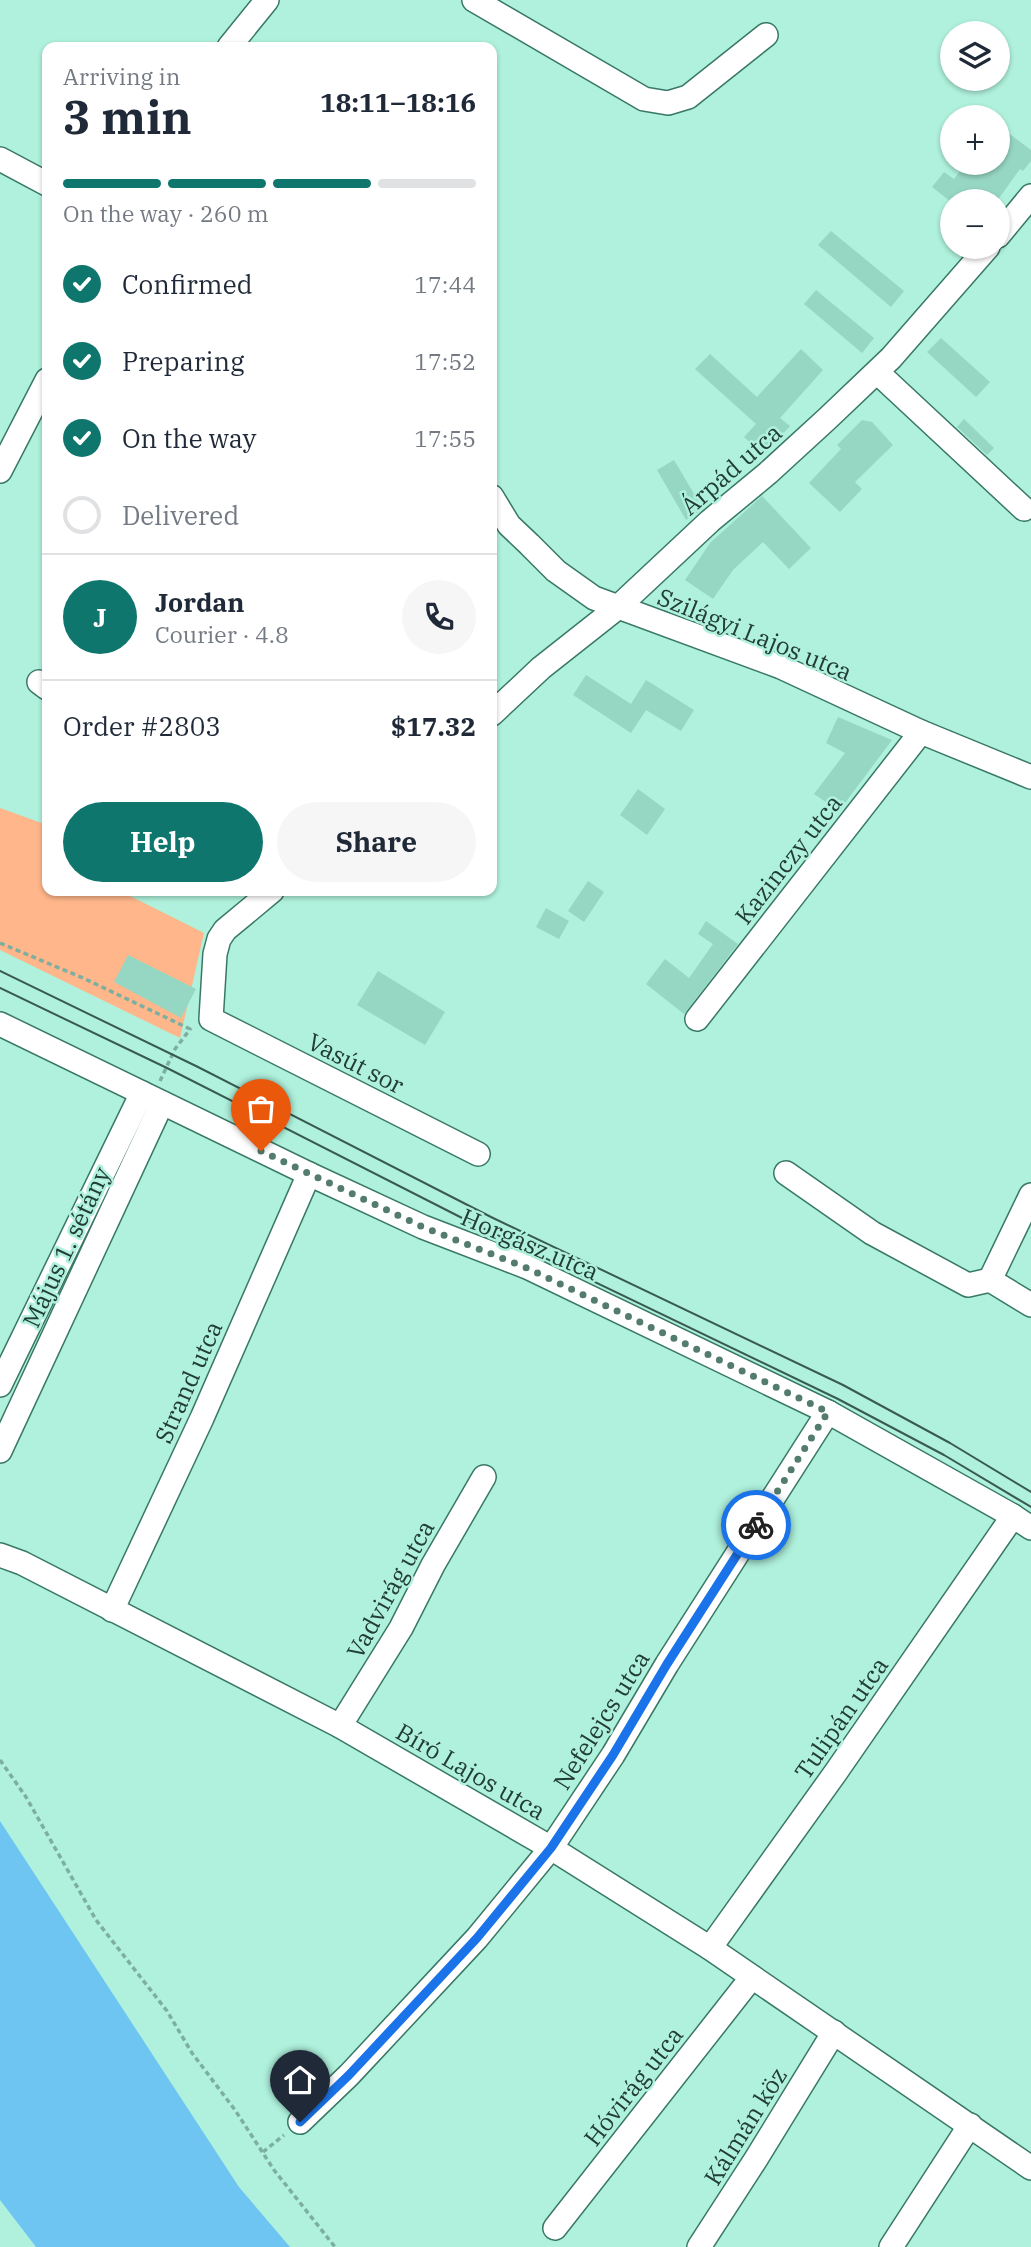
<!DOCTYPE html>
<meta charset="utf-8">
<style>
body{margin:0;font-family:"IBM Plex Serif",serif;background:#f6f6f7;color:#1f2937;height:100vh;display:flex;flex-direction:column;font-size:26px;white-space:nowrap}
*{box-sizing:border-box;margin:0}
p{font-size:23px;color:#747a83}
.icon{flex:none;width:38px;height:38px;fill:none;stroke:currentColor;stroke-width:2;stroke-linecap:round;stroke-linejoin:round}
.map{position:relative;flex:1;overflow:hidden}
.panel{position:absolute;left:42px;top:42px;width:455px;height:854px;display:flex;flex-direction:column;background:#fff;border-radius:14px;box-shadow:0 2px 5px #0004}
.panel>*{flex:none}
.fabs{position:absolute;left:940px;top:21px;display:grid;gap:14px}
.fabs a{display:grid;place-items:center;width:70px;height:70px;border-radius:50%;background:#fff;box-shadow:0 2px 5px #0004;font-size:35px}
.pin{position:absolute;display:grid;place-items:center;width:60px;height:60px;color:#fff;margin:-72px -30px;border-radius:50% 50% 50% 0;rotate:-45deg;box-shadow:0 0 7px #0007}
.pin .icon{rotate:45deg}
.courier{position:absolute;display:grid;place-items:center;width:70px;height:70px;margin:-35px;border:5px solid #1a73e8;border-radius:50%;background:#fff;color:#222;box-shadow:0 2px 9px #0007}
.overview em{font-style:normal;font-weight:800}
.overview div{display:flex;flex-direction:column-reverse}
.overview{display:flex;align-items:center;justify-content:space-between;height:119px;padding:0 21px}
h1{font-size:46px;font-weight:800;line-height:52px}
.bar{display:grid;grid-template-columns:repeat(4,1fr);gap:10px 7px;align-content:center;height:84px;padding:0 21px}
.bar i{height:9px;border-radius:5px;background:#e0e1e3}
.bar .current{background:#0f766e}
.bar p{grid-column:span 4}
.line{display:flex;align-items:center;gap:18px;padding:0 21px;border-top:2px solid #e0e1e3}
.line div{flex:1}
.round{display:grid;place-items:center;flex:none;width:74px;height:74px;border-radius:37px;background:#f6f6f7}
ol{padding:0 21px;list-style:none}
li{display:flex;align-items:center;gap:21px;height:77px}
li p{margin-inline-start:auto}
li .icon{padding:7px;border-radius:50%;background:#0f766e;color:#fff;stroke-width:4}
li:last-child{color:#747a83}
li i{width:38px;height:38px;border:4px solid #e0e1e3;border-radius:50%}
.cta{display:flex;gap:14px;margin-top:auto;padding:14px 21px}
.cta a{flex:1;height:80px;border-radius:42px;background:#0f766e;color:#fff;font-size:28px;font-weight:800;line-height:80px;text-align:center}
.cta a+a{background:#f6f6f7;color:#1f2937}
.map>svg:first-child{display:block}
.green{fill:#feb68a}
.water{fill:#6fc5f2}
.building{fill:#96d7c3}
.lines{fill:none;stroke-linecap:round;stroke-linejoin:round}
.minor-casing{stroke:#397866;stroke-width:26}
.path{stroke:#7caf9f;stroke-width:3.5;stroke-dasharray:5 3.5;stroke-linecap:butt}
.minor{stroke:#fff;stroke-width:23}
.tram{stroke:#395a50;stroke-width:2}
.done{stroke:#537c6f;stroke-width:7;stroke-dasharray:0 12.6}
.route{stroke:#1a73e8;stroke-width:9}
.labels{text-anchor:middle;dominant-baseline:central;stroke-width:5;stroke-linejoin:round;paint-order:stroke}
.street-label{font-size:24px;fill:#223d35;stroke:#aff1dc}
</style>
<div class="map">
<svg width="1031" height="2247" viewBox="0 0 1031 2247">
<rect width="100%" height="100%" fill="#aff1dc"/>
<polygon class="green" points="0,808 47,825 47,891 120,891 204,933 180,1038 0,950"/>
<polygon class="water" points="0,1821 239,2187 290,2247 36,2247 0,2200"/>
<g class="building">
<polygon points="998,125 1031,150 1031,161 1023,171 1020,169 997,201 950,201 932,187 944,172 954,179 966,163 998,163"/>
<polygon points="831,231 904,291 891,307 818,245"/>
<polygon points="816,290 874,338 862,353 804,304"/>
<polygon points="941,338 990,382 976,397 927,352"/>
<polygon points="801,349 823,370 780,418 790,426 764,455 744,437 756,424 695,369 710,354 757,397"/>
<polygon points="964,419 994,448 987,455 957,427"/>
<polygon points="862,420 872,422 893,445 855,482 862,489 840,512 809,483 841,449 837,445"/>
<polygon points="674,460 703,509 686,520 657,470"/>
<polygon points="762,496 811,548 789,569 763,542 733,570 713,599 685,580 710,543"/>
<polygon points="586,675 631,704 646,680 694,710 681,731 646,710 631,733 573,695"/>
<polygon points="838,717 892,740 839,811 814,794 845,753 826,743"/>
<polygon points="638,789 665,809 647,835 620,815"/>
<polygon points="588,881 604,892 584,922 568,911"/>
<polygon points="546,908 569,921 559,939 536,927"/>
<polygon points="706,921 738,944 684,1014 646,984 665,959 689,978 713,944 698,934"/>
<polygon points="128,955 196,989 181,1018 114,982"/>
<polygon points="378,971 445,1012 425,1045 357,1005"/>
</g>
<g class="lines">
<g class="minor-casing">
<g id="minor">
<polyline points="474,0 644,99 668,103 688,97 766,35"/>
<polyline points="229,47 267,0"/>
<polyline points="0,159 47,184"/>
<polyline points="998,236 1031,196"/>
<polyline points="877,372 1024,509"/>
<polyline points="0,471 47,380"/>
<polyline points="492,497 509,525 529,544 556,571 594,598 781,667 921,732 1031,777"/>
<polyline points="39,682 47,688"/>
<polyline points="492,714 541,668 617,608 710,521 768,473 828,418 891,358 988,247"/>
<polyline points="272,891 225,930 219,939 215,954 211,1019 478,1154"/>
<polyline points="697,1019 921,732"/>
<polyline points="0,1024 309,1174 423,1227 527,1267 828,1412 1013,1516 1031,1528"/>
<polyline points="786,1173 872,1233 968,1285 990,1280 1031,1305"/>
<polyline points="990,1280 1031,1195"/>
<polyline points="0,1385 142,1093"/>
<polyline points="0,1451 162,1103"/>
<polyline points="0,1555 22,1563 340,1726 551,1848 710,1948 1031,2168"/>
<polyline points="112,1610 202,1418 309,1174"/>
<polyline points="340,1726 401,1628 433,1565 484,1477"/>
<polyline points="710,1948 836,1772 1013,1516"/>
<polyline points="300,2122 349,2075 477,1938 551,1848 613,1755 667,1664 828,1412"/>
<polyline points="555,2228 752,1977"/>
<polyline points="699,2247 756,2159 834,2032"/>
<polyline points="891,2247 970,2125"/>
</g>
</g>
<g class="path">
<polyline points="0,943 83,978 190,1029"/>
<polyline points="160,1081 175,1049 191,1028"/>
<polyline points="0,1760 26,1797 96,1920 167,2011 192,2053 235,2110 274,2170 335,2247"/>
<polyline points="263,2152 284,2135"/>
</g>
<use href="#minor" class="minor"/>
<g class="tram">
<polyline points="0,971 198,1067 491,1217 843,1385 950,1443 1031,1492"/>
<polyline points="0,988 167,1068 468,1221 838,1399 944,1455 1031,1507"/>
</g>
</g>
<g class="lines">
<polyline class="done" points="261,1151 423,1227 527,1268 828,1412 756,1525"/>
<polyline class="route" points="300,2122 349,2075 477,1938 551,1848 613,1755 667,1664 756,1525"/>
</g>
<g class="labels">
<g class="street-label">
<text transform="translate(731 469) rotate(-41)">Árpád utca</text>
<text transform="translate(755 634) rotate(22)">Szilágyi Lajos utca</text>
<text transform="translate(788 859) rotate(-52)">Kazinczy utca</text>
<text transform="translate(356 1063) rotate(27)">Vasút sor</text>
<text transform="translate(530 1244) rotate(23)">Horgász utca</text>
<text transform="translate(66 1247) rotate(-65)">Május 1. sétány</text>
<text transform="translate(188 1382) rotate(-66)">Strand utca</text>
<text transform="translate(390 1589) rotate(-61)">Vadvirág utca</text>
<text transform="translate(841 1718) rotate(-55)">Tulipán utca</text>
<text transform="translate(601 1720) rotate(-58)">Nefelejcs utca</text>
<text transform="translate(471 1771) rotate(30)">Bíró Lajos utca</text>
<text transform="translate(633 2086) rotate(-52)">Hóvirág utca</text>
<text transform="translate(745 2126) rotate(-58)">Kálmán köz</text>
</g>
</g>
</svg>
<div class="fabs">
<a><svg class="icon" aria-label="layers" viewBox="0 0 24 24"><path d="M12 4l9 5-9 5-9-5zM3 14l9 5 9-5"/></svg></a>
<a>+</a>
<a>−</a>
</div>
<div class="pin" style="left:261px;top:1151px;background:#ea580c"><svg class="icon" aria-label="bag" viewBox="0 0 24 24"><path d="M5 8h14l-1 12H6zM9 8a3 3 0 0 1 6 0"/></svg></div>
<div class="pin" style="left:300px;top:2122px;background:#1f2937"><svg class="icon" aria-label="home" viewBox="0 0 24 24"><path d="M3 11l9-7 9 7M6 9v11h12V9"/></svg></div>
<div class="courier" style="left:756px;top:1525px"><svg class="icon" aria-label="bike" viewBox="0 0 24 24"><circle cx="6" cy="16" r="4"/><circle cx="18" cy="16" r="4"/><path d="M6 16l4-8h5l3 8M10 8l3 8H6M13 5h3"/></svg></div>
<section class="panel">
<div class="overview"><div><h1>3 min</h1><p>Arriving in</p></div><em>18:11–18:16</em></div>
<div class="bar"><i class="current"></i><i class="current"></i><i class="current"></i><i></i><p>On the way · 260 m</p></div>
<ol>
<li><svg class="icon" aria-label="check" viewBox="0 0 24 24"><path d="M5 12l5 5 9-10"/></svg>Confirmed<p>17:44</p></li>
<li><svg class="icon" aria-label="check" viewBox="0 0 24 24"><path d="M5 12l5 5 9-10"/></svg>Preparing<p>17:52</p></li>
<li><svg class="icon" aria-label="check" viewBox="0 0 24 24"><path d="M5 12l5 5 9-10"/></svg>On the way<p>17:55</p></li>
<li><i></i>Delivered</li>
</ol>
<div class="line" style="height:126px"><b class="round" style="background:#0f766e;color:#fff">J</b><div><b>Jordan</b><p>Courier · 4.8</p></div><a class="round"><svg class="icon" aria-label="phone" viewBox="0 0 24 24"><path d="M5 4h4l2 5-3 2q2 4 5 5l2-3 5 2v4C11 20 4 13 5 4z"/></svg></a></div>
<div class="line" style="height:91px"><div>Order #2803</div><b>$17.32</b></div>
<div class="cta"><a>Help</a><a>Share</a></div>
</section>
</div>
